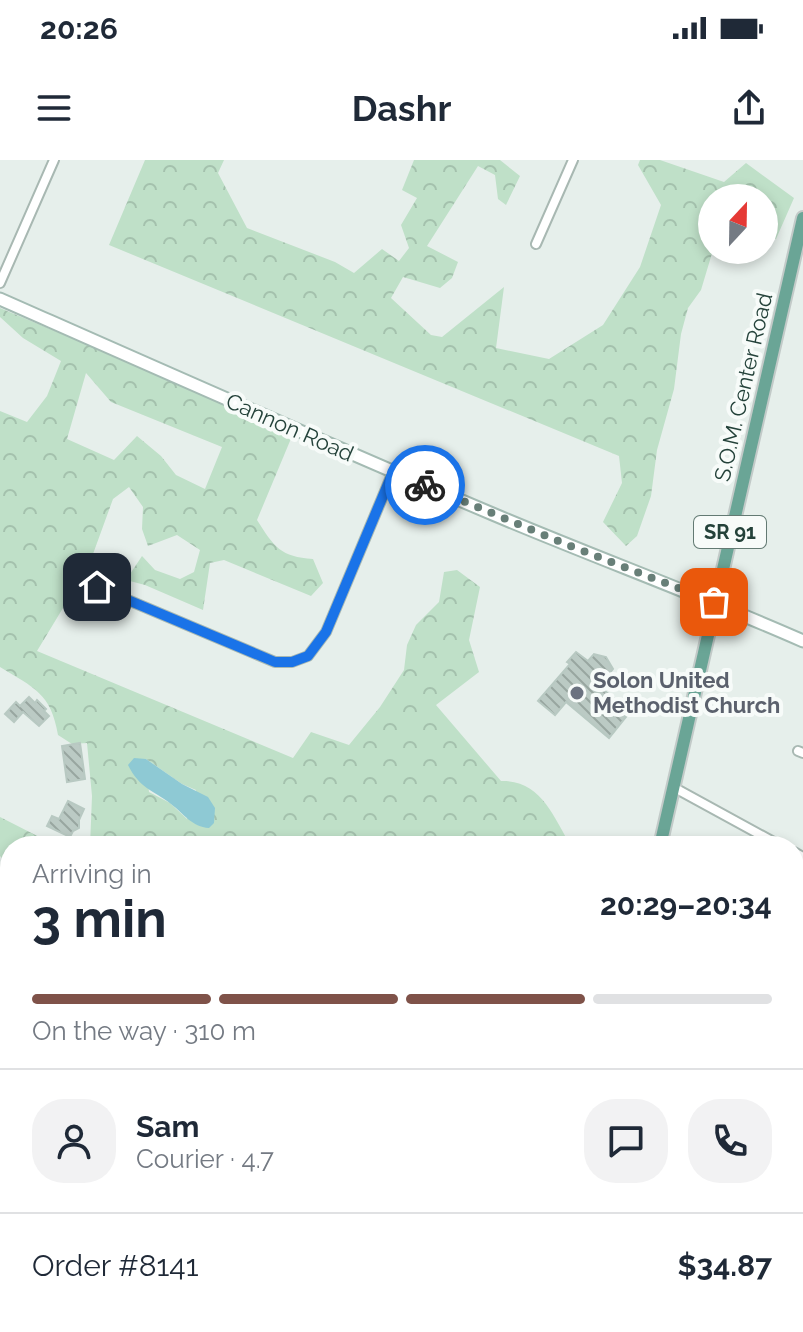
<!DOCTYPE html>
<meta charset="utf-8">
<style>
body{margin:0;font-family:Raleway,sans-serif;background:#f2f2f3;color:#1f2937;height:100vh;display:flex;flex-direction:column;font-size:30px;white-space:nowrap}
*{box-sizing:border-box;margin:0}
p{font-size:26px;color:#747a83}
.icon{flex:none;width:44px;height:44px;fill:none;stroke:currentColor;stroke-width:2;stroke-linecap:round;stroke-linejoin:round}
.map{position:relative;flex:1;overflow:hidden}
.details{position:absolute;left:0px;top:676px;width:804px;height:496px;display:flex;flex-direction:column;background:#fff;border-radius:32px 32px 0 0;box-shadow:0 4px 12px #0003}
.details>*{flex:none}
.needle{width:52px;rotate:22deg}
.fabs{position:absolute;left:698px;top:24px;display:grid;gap:16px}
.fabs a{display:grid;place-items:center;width:80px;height:80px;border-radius:50%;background:#fff;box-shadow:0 4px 12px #0003;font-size:40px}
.pin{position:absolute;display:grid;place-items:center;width:68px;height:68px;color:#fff;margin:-34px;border-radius:16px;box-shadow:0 4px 12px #0006}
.courier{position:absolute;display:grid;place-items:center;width:80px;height:80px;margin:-40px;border:6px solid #1a73e8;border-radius:50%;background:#fff;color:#222;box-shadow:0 2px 10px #0007}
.overview em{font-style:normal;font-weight:700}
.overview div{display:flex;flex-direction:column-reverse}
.overview{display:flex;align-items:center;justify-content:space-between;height:136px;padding:0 32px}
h1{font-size:52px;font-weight:700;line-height:60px}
.bar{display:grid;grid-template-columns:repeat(4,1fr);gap:12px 8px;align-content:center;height:96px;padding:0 32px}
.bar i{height:10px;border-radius:6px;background:#e0e1e3}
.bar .selected{background:#7f5249}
.bar p{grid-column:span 4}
.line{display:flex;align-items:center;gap:20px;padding:0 32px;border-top:2px solid #e0e1e3}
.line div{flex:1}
.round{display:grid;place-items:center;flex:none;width:84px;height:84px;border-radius:32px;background:#f2f2f3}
.status{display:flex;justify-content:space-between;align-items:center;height:56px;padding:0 40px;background:#fff;direction:ltr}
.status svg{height:22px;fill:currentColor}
header{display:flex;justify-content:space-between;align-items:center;height:104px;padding:0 32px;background:#fff;font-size:36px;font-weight:700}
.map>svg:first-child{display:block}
.forest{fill:url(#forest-crowns);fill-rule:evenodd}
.water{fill:#8ec9d4}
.building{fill:url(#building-back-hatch);stroke:#b8c9c2;stroke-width:2}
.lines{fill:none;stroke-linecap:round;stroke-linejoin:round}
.street-casing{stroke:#a8b8b2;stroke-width:12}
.secondary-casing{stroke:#a4bbb3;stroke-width:15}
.primary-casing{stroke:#c2cac8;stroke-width:16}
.street{stroke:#fff;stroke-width:8}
.secondary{stroke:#fff;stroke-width:11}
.primary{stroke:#6aa596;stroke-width:12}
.done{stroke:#687f78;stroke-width:8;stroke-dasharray:0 14.4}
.route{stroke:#1a73e8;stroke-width:10}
.worship-dot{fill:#6b7280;stroke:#f7fbf9;stroke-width:3}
.labels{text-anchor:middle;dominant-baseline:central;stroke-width:8;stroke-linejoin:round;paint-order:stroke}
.shield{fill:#f7fbf9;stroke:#637a73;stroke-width:2}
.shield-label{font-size:20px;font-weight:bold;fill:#24423a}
.street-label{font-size:22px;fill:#24423a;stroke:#f7fbf9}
.worship-label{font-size:22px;font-weight:bold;fill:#5b616d;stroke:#f7fbf9;text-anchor:start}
</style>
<div class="status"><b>20:26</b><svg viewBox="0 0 49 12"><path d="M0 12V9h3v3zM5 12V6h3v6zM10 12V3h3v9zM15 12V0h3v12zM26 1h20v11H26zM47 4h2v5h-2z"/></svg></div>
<header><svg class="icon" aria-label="menu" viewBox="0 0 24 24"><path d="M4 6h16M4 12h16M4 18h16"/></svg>Dashr<svg class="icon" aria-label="share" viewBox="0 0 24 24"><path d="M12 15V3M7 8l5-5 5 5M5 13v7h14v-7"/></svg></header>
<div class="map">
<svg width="803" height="1172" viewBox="0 0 803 1172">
<defs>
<pattern id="forest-crowns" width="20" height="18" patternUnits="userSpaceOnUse" patternTransform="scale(2)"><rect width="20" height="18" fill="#bfe0c8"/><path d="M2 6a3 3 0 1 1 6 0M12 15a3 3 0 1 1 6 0" fill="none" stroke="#a4c1ad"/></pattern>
<pattern id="building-back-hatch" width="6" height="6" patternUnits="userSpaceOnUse" patternTransform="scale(2)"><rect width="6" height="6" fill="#bbcac4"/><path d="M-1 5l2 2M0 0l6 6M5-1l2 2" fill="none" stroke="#98a6a0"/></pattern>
</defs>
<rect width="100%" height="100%" fill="#e6efeb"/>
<g class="forest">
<polygon points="145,0 224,0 218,13 247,68 335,102 354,113 382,89 399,101 409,88 401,65 417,38 402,30 414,0 500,0 520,16 506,45 498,39 495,15 478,6 427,86 458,102 452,118 440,128 403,117 391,138 431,175 442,177 504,127 496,188 549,199 603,165 640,107 661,45 638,5 640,0 660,0 724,22 746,3 794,38 776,79 764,77 764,38 712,38 713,90 701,130 688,148 681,174 674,229 657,290 651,336 637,376 626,386 603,362 622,323 619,296 109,85"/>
<path d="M0,148l239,100 56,21 -38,91c17,27 24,37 56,39l10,24 -12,13 -87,-36 -14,3 -7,47 -58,-25 -19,-5 16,-24 13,14 25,9 14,-7 6,-22 -23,-15 -29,11 -6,-17 1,-22 -14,-20 -16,12 -24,66 -52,86 256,107 18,-26 38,13 31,-38 24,-37 3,-25 9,-20 23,-23 5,-30 13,-2 23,17 -11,53 10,32 -43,33 65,76c40,-1 52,35 70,65h-481l2,-50 -5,-53 -15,1 -14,-9c-7,-42 -24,-47 -58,-68v-256l27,11 20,-26 14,-35 -38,-23 -23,-21zM86,213l25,29 111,45 -17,42 -29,-14 -15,-19 -24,-20 -23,24 -47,-21zM146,599l36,25 14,6 -9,29 -17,-16 -21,-11z"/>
<polygon points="0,657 2,658 57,686 10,686 10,706 0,696"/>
<polygon points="794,861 803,865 803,1172 548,1172 550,1162 794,1162"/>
<polygon points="314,1162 414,1162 430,1172 327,1172 317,1171"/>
</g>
<path class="water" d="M134,598l12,1 36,25 26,13 7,11 -1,15 -5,5c-17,-1 -25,-14 -38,-24 -19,-15 -31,-15 -43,-39z"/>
<g class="building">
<polygon points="576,492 588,501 594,494 606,497 613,509 599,526 630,552 609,578 566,542 555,555 538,541 570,504 567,502"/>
<polygon points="29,537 35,543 37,540 46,549 44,551 49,556 39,566 23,552 14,562 5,554 16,542 20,546"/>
<polygon points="80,583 85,619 67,622 62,586"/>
<polygon points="68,641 84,649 79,660 79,668 73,671 70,677 47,666 52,656 59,659"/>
<polygon points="0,930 10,933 10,960 0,957"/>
<polygon points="0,1117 10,1136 10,1162 24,1162 22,1166 31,1172 0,1170"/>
<polygon points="214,1162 249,1162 273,1172 238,1172"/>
</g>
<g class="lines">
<g class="street-casing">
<g id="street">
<polyline points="536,84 573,0"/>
<polyline points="0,123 54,0"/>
<polyline points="97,427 275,502 292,502 308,496 326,472 393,312"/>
<polyline points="798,591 803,593"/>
<polyline points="673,627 781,686"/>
<polyline points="794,692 803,697"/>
<polyline points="0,779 10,783"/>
<polyline points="0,1006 10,1011"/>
<polyline points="290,1162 290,1172"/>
</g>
</g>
<g class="secondary-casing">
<path id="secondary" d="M0,139c165,73 329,146 495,216 102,43 206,81 308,126"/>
</g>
<g class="primary-casing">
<g id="primary">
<polyline points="660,686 803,58"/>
<polyline points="548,1172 550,1162"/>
</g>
</g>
<use href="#street" class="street"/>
<use href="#secondary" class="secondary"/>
<use href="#primary" class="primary"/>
</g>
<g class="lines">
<polyline class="done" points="425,325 568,385 714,442"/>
<polyline class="route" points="97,427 275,502 292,502 308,496 326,472 393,312 425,325"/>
</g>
<circle class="worship-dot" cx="577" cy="533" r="8"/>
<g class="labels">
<rect class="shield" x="694" y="356" width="72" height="32" rx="6"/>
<g class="shield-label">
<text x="730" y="372">SR 91</text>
</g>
<g class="street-label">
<text transform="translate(743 227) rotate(-77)">S.O.M. Center Road</text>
<text transform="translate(290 267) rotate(24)">Cannon Road</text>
</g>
<g class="worship-label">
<text x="593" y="520">Solon United<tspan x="593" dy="25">Methodist Church</tspan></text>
</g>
</g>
</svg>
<div class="fabs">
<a><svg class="needle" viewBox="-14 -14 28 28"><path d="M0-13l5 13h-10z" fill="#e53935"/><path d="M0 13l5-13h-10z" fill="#747a83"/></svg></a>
</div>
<div class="pin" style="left:714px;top:442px;background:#ea580c"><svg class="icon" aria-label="bag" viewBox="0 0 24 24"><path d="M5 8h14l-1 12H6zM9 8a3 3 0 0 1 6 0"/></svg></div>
<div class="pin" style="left:97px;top:427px;background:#1f2937"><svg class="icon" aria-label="home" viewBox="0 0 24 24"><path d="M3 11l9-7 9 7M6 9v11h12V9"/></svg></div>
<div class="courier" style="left:425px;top:325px"><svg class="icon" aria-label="bike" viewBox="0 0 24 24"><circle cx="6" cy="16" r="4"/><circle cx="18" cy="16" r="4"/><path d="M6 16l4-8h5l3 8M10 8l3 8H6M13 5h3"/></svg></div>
<section class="details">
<div class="overview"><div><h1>3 min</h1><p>Arriving in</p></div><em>20:29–20:34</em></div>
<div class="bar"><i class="selected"></i><i class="selected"></i><i class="selected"></i><i></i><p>On the way · 310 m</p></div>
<div class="line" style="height:144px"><a class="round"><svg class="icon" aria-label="person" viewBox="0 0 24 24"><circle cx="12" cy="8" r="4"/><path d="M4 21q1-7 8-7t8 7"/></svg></a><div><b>Sam</b><p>Courier · 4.7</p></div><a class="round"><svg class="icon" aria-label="chat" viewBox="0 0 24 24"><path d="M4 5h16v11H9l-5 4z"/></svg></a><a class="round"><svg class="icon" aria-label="phone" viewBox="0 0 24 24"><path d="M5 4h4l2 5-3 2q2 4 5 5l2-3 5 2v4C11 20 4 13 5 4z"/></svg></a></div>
<div class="line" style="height:104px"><div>Order #8141</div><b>$34.87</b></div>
</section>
</div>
